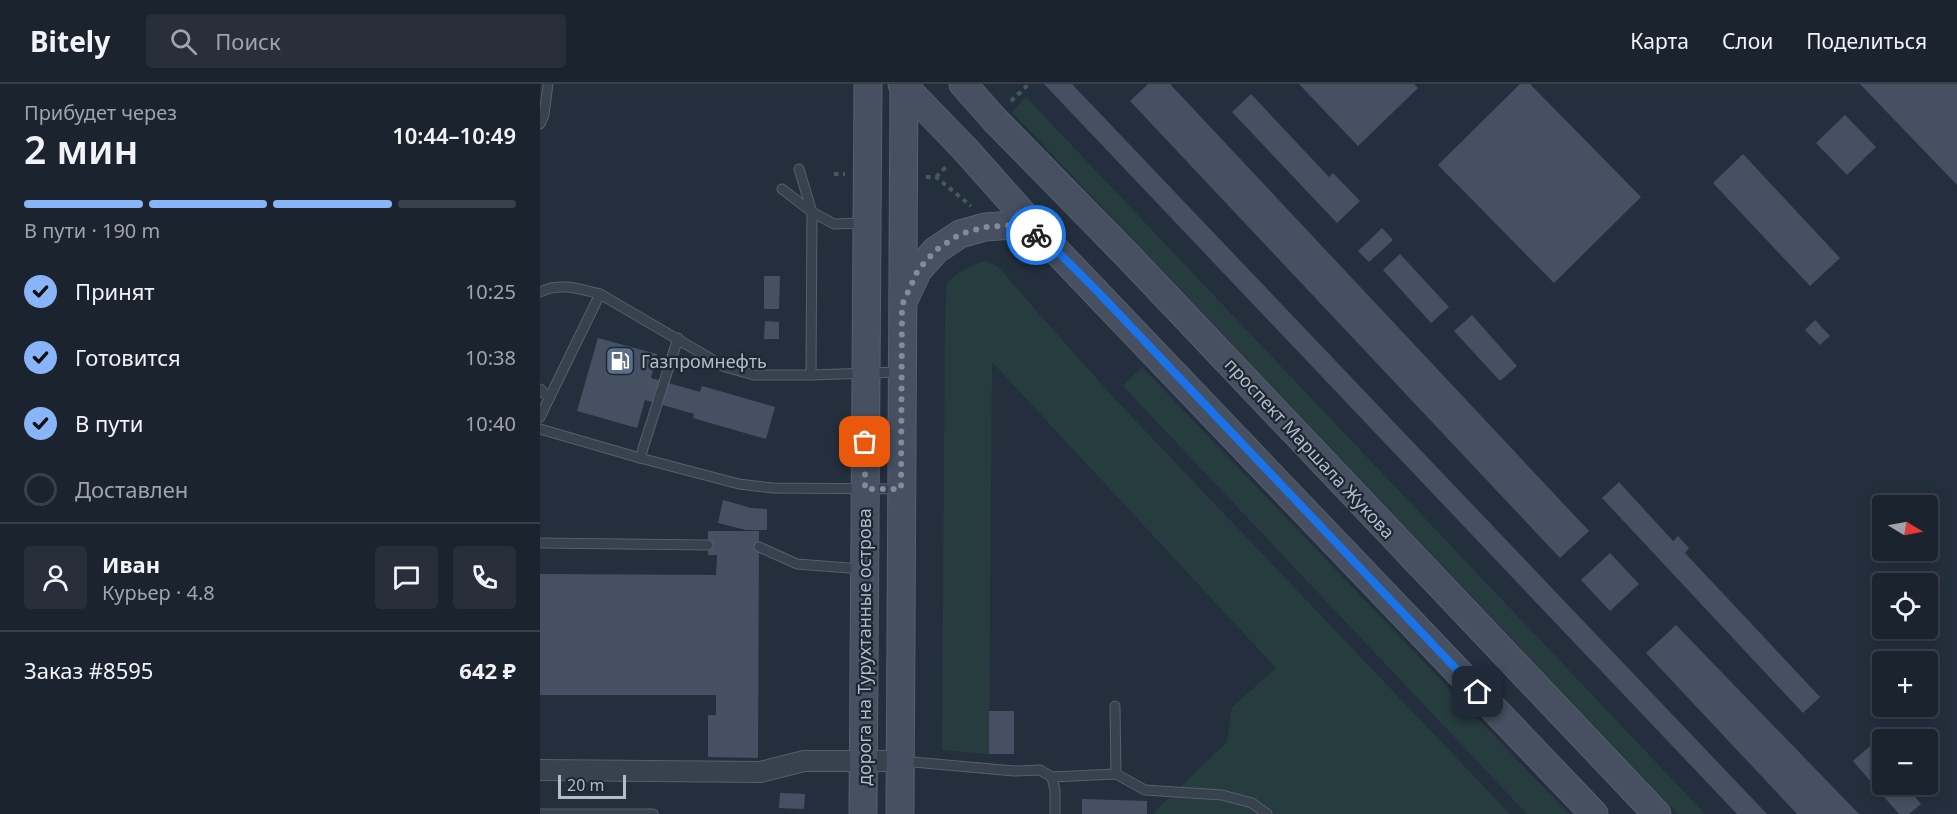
<!DOCTYPE html>
<html lang="ru">
<meta charset="utf-8">
<style>
body{margin:0;font-family:"Noto Sans",sans-serif;background:#282f3a;color:#f1f3f6;height:100vh;display:flex;flex-direction:column;font-size:22px;white-space:nowrap}
*{box-sizing:border-box;margin:0}
p{font-size:20px;color:#a0a4aa}
.icon{flex:none;width:33px;height:33px;fill:none;stroke:currentColor;stroke-width:2;stroke-linecap:round;stroke-linejoin:round}
.map{position:relative;flex:1;overflow:hidden}
.drawer{display:flex;flex-direction:column;background:#1b232e;width:540px}
.drawer>*{flex:none}
.needle{width:39px;rotate:100deg}
.tools{position:absolute;left:1332px;top:411px;display:grid;gap:12px}
.tools a{display:grid;place-items:center;width:66px;height:66px;border-radius:6px;background:#1b232e;box-shadow:0 3px 15px #0003,0 0 0 2px #39404a;font-size:30px}
.scale{position:absolute;left:18px;bottom:15px;width:68px;box-sizing:border-box;padding-left:6px;border:3px solid #b4bcc9;border-top:0;font-size:16px;line-height:21px;white-space:nowrap;color:#b4bcc9;-webkit-text-stroke:4px #1d2633;paint-order:stroke}
.pin{position:absolute;display:grid;place-items:center;width:51px;height:51px;color:#fff;margin:-26px;border-radius:12px;box-shadow:0 3px 9px #0006}
.courier{position:absolute;display:grid;place-items:center;width:60px;height:60px;margin:-30px;border:4px solid #1a73e8;border-radius:50%;background:#fff;color:#222;box-shadow:0 2px 8px #0007}
.overview em{font-style:normal;font-weight:600}
.overview div{display:flex;flex-direction:column-reverse}
.overview{display:flex;align-items:center;justify-content:space-between;height:102px;padding:0 24px}
h1{font-size:39px;font-weight:600;line-height:45px}
.bar{display:grid;grid-template-columns:repeat(4,1fr);gap:9px 6px;align-content:center;height:72px;padding:0 24px}
.bar i{height:8px;border-radius:4px;background:#39404a}
.bar .active{background:#8ab4f8}
.bar p{grid-column:span 4}
.line{display:flex;align-items:center;gap:15px;padding:0 24px;border-top:2px solid #39404a}
.line div{flex:1}
.round{display:grid;place-items:center;flex:none;width:63px;height:63px;border-radius:6px;background:#282f3a}
ol{padding:0 24px;list-style:none}
li{display:flex;align-items:center;gap:18px;height:66px}
li p{margin-inline-start:auto}
li .icon{padding:6px;border-radius:50%;background:#8ab4f8;color:#111;stroke-width:4}
li:last-child{color:#a0a4aa}
li i{width:33px;height:33px;border:3px solid #39404a;border-radius:50%}
header{display:flex;align-items:center;gap:36px;box-sizing:border-box;height:84px;padding:0 30px;background:#1b232e;border-bottom:2px solid #39404a}
header strong{font-size:28px}
nav{display:flex;gap:33px;margin-inline-start:auto;font-size:21px}
.search{width:420px;height:54px;background:#282f3a;display:flex;align-items:center;gap:15px;box-sizing:border-box;padding:0 21px;border-radius:6px;color:#a0a4aa;font-size:22px}
main{display:flex;flex:1;min-height:0}
.map>svg:first-child{display:block}
.green{fill:#263c3f}
.building{fill:#455162}
.lines{fill:none;stroke-linecap:round;stroke-linejoin:round}
.lane-casing{stroke:#565f6c;stroke-width:11}
.street-casing{stroke:#565f6c;stroke-width:22}
.secondary-casing{stroke:#565f6c;stroke-width:29}
.path{stroke:#44595c;stroke-width:4;stroke-dasharray:4.5 4.5;stroke-linecap:butt}
.lane{stroke:#38414e;stroke-width:9}
.street{stroke:#38414e;stroke-width:20}
.secondary{stroke:#465061;stroke-width:27}
.done{stroke:#828b98;stroke-width:6;stroke-dasharray:0 10.8}
.route{stroke:#1a73e8;stroke-width:8}
.labels{text-anchor:middle;dominant-baseline:central;stroke-width:4.5;stroke-linejoin:round;paint-order:stroke}
.poi-label{font-size:18px;fill:#b4bcc9;stroke:#1d2633;text-anchor:start}
.street-label{font-size:18px;fill:#b4bcc9;stroke:#1d2633}
</style>
<header>
<strong>Bitely</strong>
<div class="search"><svg class="icon" aria-label="search" viewBox="0 0 24 24"><circle cx="10" cy="10" r="6"/><path d="M15 15l6 6"/></svg>Поиск</div>
<nav><a>Карта</a><a>Слои</a><a>Поделиться</a></nav>
</header>
<main>
<section class="drawer">
<div class="overview"><div><h1>2 мин</h1><p>Прибудет через</p></div><em>10:44–10:49</em></div>
<div class="bar"><i class="active"></i><i class="active"></i><i class="active"></i><i></i><p>В пути · 190 m</p></div>
<ol>
<li><svg class="icon" aria-label="check" viewBox="0 0 24 24"><path d="M5 12l5 5 9-10"/></svg>Принят<p>10:25</p></li>
<li><svg class="icon" aria-label="check" viewBox="0 0 24 24"><path d="M5 12l5 5 9-10"/></svg>Готовится<p>10:38</p></li>
<li><svg class="icon" aria-label="check" viewBox="0 0 24 24"><path d="M5 12l5 5 9-10"/></svg>В пути<p>10:40</p></li>
<li><i></i>Доставлен</li>
</ol>
<div class="line" style="height:108px"><a class="round"><svg class="icon" aria-label="person" viewBox="0 0 24 24"><circle cx="12" cy="8" r="4"/><path d="M4 21q1-7 8-7t8 7"/></svg></a><div><b>Иван</b><p>Курьер · 4.8</p></div><a class="round"><svg class="icon" aria-label="chat" viewBox="0 0 24 24"><path d="M4 5h16v11H9l-5 4z"/></svg></a><a class="round"><svg class="icon" aria-label="phone" viewBox="0 0 24 24"><path d="M5 4h4l2 5-3 2q2 4 5 5l2-3 5 2v4C11 20 4 13 5 4z"/></svg></a></div>
<div class="line" style="height:78px"><div>Заказ #8595</div><b>642 ₽</b></div>
</section>
<div class="map">
<svg width="1417" height="730" viewBox="0 0 1417 730">
<rect width="100%" height="100%" fill="#242f3e"/>
<g class="green">
<polygon points="486,13 1165,730 1138,730 472,28"/>
<path d="M446,177l12,6 113,128 399,419h-355v-3l72,-69 5,-35 44,-39 -284,-306 -3,392 -47,-4 3,-434 2,-33c12,-12 23,-18 39,-22z"/>
<polygon points="602,283 1029,730 987,730 583,302"/>
</g>
<g class="building">
<polygon points="504,0 532,0 1227,730 1197,730"/>
<polygon points="608,0 630,0 1049,447 1020,474 590,17"/>
<polygon points="759,0 874,0 878,4 818,62"/>
<polygon points="980,0 990,0 1101,113 1014,199 898,81"/>
<polygon points="1320,0 1417,0 1417,101"/>
<polygon points="711,10 789,93 793,89 820,117 797,139 692,28"/>
<polygon points="1305,31 1336,63 1307,91 1276,59"/>
<polygon points="1203,70 1300,174 1270,202 1173,99"/>
<polygon points="842,144 853,156 829,178 818,167"/>
<polygon points="860,170 909,223 891,239 843,186"/>
<polygon points="224,192 240,192 239,225 224,225"/>
<polygon points="932,231 977,282 960,297 914,247"/>
<polygon points="1275,236 1290,252 1280,261 1265,246"/>
<polygon points="225,237 239,238 239,255 224,255"/>
<polygon points="58,254 117,270 111,294 160,308 162,302 235,323 226,355 153,334 154,330 105,316 97,344 37,327"/>
<polygon points="1079,398 1133,457 1138,452 1149,464 1145,469 1280,613 1263,629 1062,414"/>
<polygon points="183,416 211,424 227,425 227,446 206,446 178,439"/>
<polygon points="168,447 219,447 218,674 168,673 168,631 176,631 176,611 0,611 0,490 176,491 177,471 168,471"/>
<polygon points="1070,469 1099,500 1070,527 1041,496"/>
<polygon points="1136,541 1319,730 1257,730 1106,569"/>
<rect x="449" y="627" width="25" height="43"/>
<polygon points="1330,662 1342,676 1342,700 1364,700 1381,720 1369,730 1359,730 1313,677"/>
<polygon points="240,709 265,710 264,725 239,724"/>
<polygon points="542,715 607,717 607,730 542,730"/>
</g>
<g class="lines">
<g class="lane-casing">
<g id="lane">
<polyline points="0,40 4,31 8,0"/>
<polyline points="259,85 272,128 271,291"/>
<polyline points="242,105 272,128 294,140 324,139"/>
<path d="M0,208c19,-10 40,-3 60,2"/>
<polyline points="0,305 9,314"/>
<polyline points="0,333 60,210 185,283 214,291 271,291 359,288"/>
<polyline points="0,345 100,374 199,400 233,404 359,405"/>
<polyline points="100,374 138,254"/>
<polyline points="0,459 168,461"/>
<polyline points="219,463 257,480 322,485"/>
<polyline points="362,677 474,687 500,686 512,693 576,690 575,622"/>
<polyline points="576,690 605,706 682,711 712,719 727,730"/>
<polyline points="512,693 515,706 515,730"/>
<polyline points="1,730 113,730"/>
</g>
</g>
<g class="street-casing">
<polyline id="street" points="0,686 220,688 264,677 360,677"/>
</g>
<g class="secondary-casing">
<g id="secondary">
<polyline points="362,0 424,64 505,155 1054,730"/>
<polyline points="423,0 454,35 589,173 1117,730"/>
<polyline points="365,214 378,186 396,166 420,150 445,143 474,141 502,153"/>
<polyline points="323,730 328,0"/>
<polyline points="360,730 364,0"/>
</g>
</g>
<g class="path">
<polyline points="471,17 488,1"/>
<polyline points="294,90 305,90"/>
<polyline points="386,93 396,93 431,122"/>
<polyline points="396,93 408,81"/>
</g>
<use href="#lane" class="lane"/>
<use href="#street" class="street"/>
<use href="#secondary" class="secondary"/>
</g>
<g class="lines">
<polyline class="done" points="325,358 325,405 361,405 362,221 378,186 396,166 420,150 445,143 474,141 496,151"/>
<polyline class="route" points="496,151 505,155 558,208 938,608"/>
</g>
<defs>
<g id="fuel-square" transform="scale(1.5)"><rect x="-9" y="-9" width="18" height="18" rx="4" fill="#5c6f8a" stroke="#1d2633"/><path d="M-5.5-6h7V0h2V4h1.3V-2.5L3-4.5l.8-.8L6-3V5H2.5V1h-1V6h-7ZM-4.2-4.7v3.2H.2V-4.7Z" fill="#fff"/></g>
</defs>
<g fill-rule="evenodd">
<use href="#fuel-square" x="80" y="277"/>
</g>
<g class="labels">
<g class="poi-label">
<text x="101" y="277">Газпромнефть</text>
</g>
<g class="street-label">
<text transform="translate(770 364) rotate(47)">проспект Маршала Жукова</text>
<text transform="translate(324 563) rotate(-90)">дорога на Турухтанные острова</text>
</g>
</g>
</svg>
<div class="tools">
<a><svg class="needle" viewBox="-14 -14 28 28"><path d="M0-13l5 13h-10z" fill="#e53935"/><path d="M0 13l5-13h-10z" fill="#a0a4aa"/></svg></a>
<a><svg class="icon" aria-label="locate" viewBox="0 0 24 24"><circle cx="12" cy="12" r="6"/><path d="M12 2v4M12 18v4M2 12h4M18 12h4"/></svg></a>
<a>+</a>
<a>−</a>
</div>
<div class="scale">20 m</div>
<div class="pin" style="left:325px;top:358px;background:#ea580c"><svg class="icon" aria-label="bag" viewBox="0 0 24 24"><path d="M5 8h14l-1 12H6zM9 8a3 3 0 0 1 6 0"/></svg></div>
<div class="pin" style="left:938px;top:608px;background:#1f2937"><svg class="icon" aria-label="home" viewBox="0 0 24 24"><path d="M3 11l9-7 9 7M6 9v11h12V9"/></svg></div>
<div class="courier" style="left:496px;top:151px"><svg class="icon" aria-label="bike" viewBox="0 0 24 24"><circle cx="6" cy="16" r="4"/><circle cx="18" cy="16" r="4"/><path d="M6 16l4-8h5l3 8M10 8l3 8H6M13 5h3"/></svg></div>
</div>
</main>
